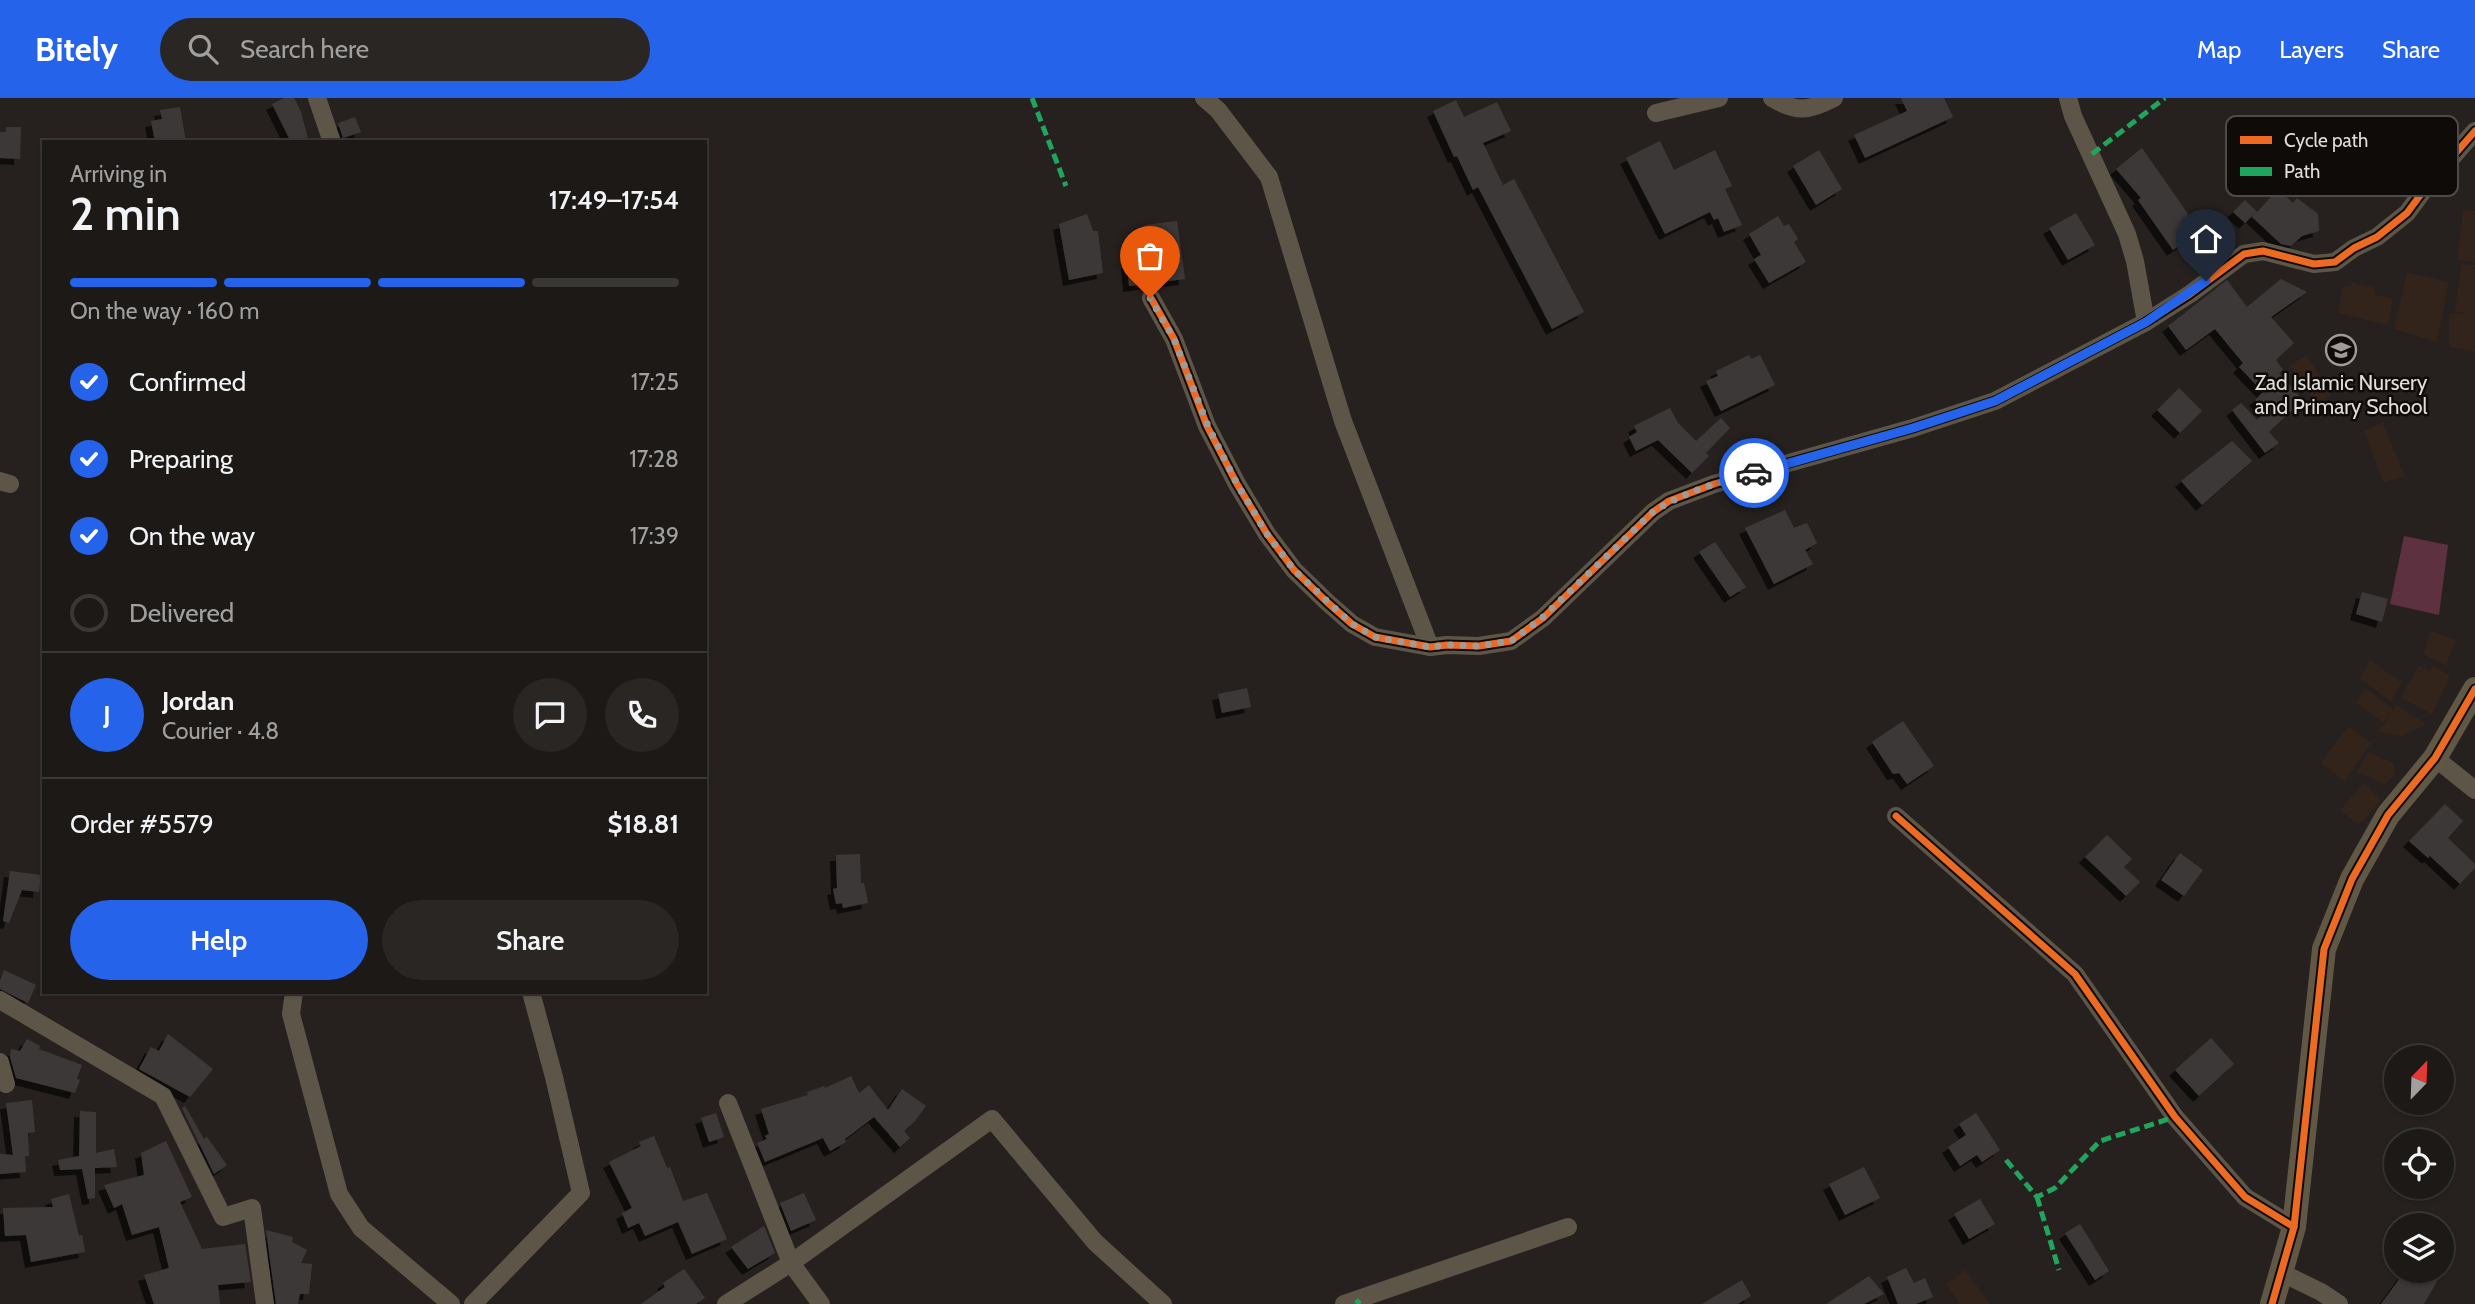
<!DOCTYPE html>
<meta charset="utf-8">
<style>
body{margin:0;font-family:Cabin,sans-serif;background:#292623;color:#f1f3f6;height:100vh;display:flex;flex-direction:column;font-size:26px;white-space:nowrap}
*{box-sizing:border-box;margin:0}
p{font-size:23px;color:#a0a0a1}
.icon{flex:none;width:38px;height:38px;fill:none;stroke:currentColor;stroke-width:2;stroke-linecap:round;stroke-linejoin:round}
.map{position:relative;flex:1;overflow:hidden}
.side{position:absolute;left:42px;top:42px;width:665px;height:854px;display:flex;flex-direction:column;background:#1c1916;border-radius:0px;box-shadow:0 2px 5px #0004,0 0 0 2px #3a3835}
.side>*{flex:none}
.needle{width:46px;rotate:23deg}
.fabs{position:absolute;left:2384px;top:947px;display:grid;gap:14px}
.fabs a{display:grid;place-items:center;width:70px;height:70px;border-radius:50%;background:#1c1916;box-shadow:0 2px 5px #0004,0 0 0 2px #3a3835;font-size:35px}
.pin{position:absolute;display:grid;place-items:center;width:60px;height:60px;color:#fff;margin:-72px -30px;border-radius:50% 50% 50% 0;rotate:-45deg;box-shadow:0 0 7px #0007}
.pin .icon{rotate:45deg}
.courier{position:absolute;display:grid;place-items:center;width:70px;height:70px;margin:-35px;border:5px solid #2563eb;border-radius:50%;background:#fff;color:#222;box-shadow:0 2px 9px #0007}
.summary em{font-style:normal;font-weight:600}
.summary div{display:flex;flex-direction:column-reverse}
.summary{display:flex;align-items:center;justify-content:space-between;height:119px;padding:0 28px}
h1{font-size:46px;font-weight:600;line-height:52px}
.bar{display:grid;grid-template-columns:repeat(4,1fr);gap:10px 7px;align-content:center;height:84px;padding:0 28px}
.bar i{height:9px;border-radius:5px;background:#3a3835}
.bar .on{background:#2563eb}
.bar p{grid-column:span 4}
.line{display:flex;align-items:center;gap:18px;padding:0 28px;border-top:2px solid #3a3835}
.line div{flex:1}
.round{display:grid;place-items:center;flex:none;width:74px;height:74px;border-radius:37px;background:#292623}
ol{padding:0 28px;list-style:none}
li{display:flex;align-items:center;gap:21px;height:77px}
li p{margin-inline-start:auto}
li .icon{padding:7px;border-radius:50%;background:#2563eb;color:#fff;stroke-width:4}
li:last-child{color:#a0a0a1}
li i{width:38px;height:38px;border:4px solid #3a3835;border-radius:50%}
.cta{display:flex;gap:14px;margin-top:auto;padding:14px 28px}
.cta a{flex:1;height:80px;border-radius:42px;background:#2563eb;color:#fff;font-size:28px;font-weight:600;line-height:80px;text-align:center}
.cta a+a{background:#292623;color:#f1f3f6}
header{display:flex;align-items:center;gap:42px;box-sizing:border-box;height:98px;padding:0 35px;background:#2563eb;color:#fff}
header strong{font-size:33px}
nav{display:flex;gap:38px;margin-inline-start:auto;font-size:24px}
.search{width:490px;height:63px;background:#292623;display:flex;align-items:center;gap:18px;box-sizing:border-box;padding:0 24px;border-radius:38px;color:#a0a0a1;font-size:26px}
.map>svg:first-child{display:block}
.built{fill:#32241b}
.green{fill:#5e3141}
.building{fill:#3e3937;filter:url(#shadow)}
.lines{fill:none;stroke-linecap:round;stroke-linejoin:round}
.street{stroke:#5d5648;stroke-width:18}
.secondary{stroke:#605745;stroke-width:24}
.quiet{stroke:#20a55d;stroke-width:5;stroke-dasharray:10 5;stroke-linecap:butt}
.cycleway-casing{stroke:#0f0b08;stroke-width:11}
.cycleway{stroke:#ed6a23;stroke-width:7}
.done{stroke:#a19b98;stroke-width:7;stroke-dasharray:0 12.6}
.route{stroke:#2563eb;stroke-width:9}
.labels{text-anchor:middle;dominant-baseline:central;stroke-width:5;stroke-linejoin:round;paint-order:stroke}
.poi-label{font-size:21px;fill:#e3ddd9;stroke:#0f0b08}
.key{fill:#0f0b08;stroke:#4f4a47;stroke-width:2}
.key-label{font-size:19px;fill:#e3ddd9}
</style>
<header>
<strong>Bitely</strong>
<div class="search"><svg class="icon" aria-label="search" viewBox="0 0 24 24"><circle cx="10" cy="10" r="6"/><path d="M15 15l6 6"/></svg>Search here</div>
<nav><a>Map</a><a>Layers</a><a>Share</a></nav>
</header>
<div class="map">
<svg width="2475" height="1206" viewBox="0 0 2475 1206">
<defs>
<filter id="shadow"><feDropShadow dx="-6" dy="6" stdDeviation="0" flood-color="#0009"/></filter>
</defs>
<rect width="100%" height="100%" fill="#26211e"/>
<g class="built">
<polygon points="2463,112 2475,113 2475,164 2457,162"/>
<polygon points="2461,166 2475,167 2475,253 2449,249 2449,216 2469,216 2455,213"/>
<polygon points="2407,174 2449,184 2437,244 2394,231"/>
<polygon points="2352,184 2374,190 2374,196 2393,201 2388,227 2338,215 2342,189 2350,188"/>
<polygon points="2306,257 2332,296 2317,306 2290,268"/>
<polygon points="2383,325 2405,379 2383,384 2364,332"/>
<polygon points="2431,533 2456,542 2446,567 2423,556"/>
<polygon points="2370,562 2401,584 2391,604 2360,580"/>
<polygon points="2419,567 2430,573 2433,568 2450,578 2432,616 2401,600"/>
<polygon points="2365,590 2393,611 2383,625 2356,604"/>
<polygon points="2396,607 2426,626 2403,638 2379,634"/>
<polygon points="2348,629 2371,645 2345,683 2321,665"/>
<polygon points="2368,654 2393,665 2395,677 2385,686 2357,674"/>
<polygon points="2364,685 2381,702 2359,727 2340,712"/>
<polygon points="1965,1172 1990,1206 1960,1206 1946,1186"/>
</g>
<polygon class="green" points="2404,438 2448,447 2439,517 2390,506"/>
<g class="building">
<polygon points="284,0 294,0 301,14 309,44 291,44 272,6"/>
<polygon points="1901,0 1944,0 1953,19 1865,60 1854,37 1907,13"/>
<polygon points="1456,2 1464,19 1497,4 1511,33 1483,45 1503,87 1514,81 1584,214 1552,231 1478,89 1473,92 1457,58 1454,59 1433,13"/>
<polygon points="180,9 186,44 155,44 151,23 162,21 160,12"/>
<polygon points="355,19 361,34 343,40 338,25"/>
<polygon points="6,29 21,29 20,61 0,60 0,34 6,34"/>
<polygon points="1660,43 1674,72 1715,52 1732,88 1725,91 1742,127 1724,134 1718,120 1714,122 1710,114 1665,136 1626,60"/>
<polygon points="2142,50 2200,133 2173,152 2138,102 2141,100 2116,71"/>
<polygon points="1819,52 1842,91 1816,107 1793,68"/>
<polygon points="2278,91 2293,105 2297,100 2318,116 2319,133 2302,138 2291,148 2281,146 2252,119 2254,116 2245,125 2233,114 2245,102 2257,114"/>
<polygon points="2076,115 2095,147 2068,162 2049,130"/>
<polygon points="1087,116 1093,133 1098,133 1103,175 1069,182 1059,126"/>
<polygon points="1778,118 1784,128 1789,126 1798,141 1794,144 1806,164 1769,185 1754,161 1761,157 1749,136"/>
<polygon points="1177,123 1185,181 1129,188 1127,164 1147,162 1145,127"/>
<polygon points="2281,181 2307,194 2271,219 2294,245 2276,262 2283,272 2279,275 2303,302 2269,334 2279,345 2265,355 2232,312 2241,305 2257,322 2266,314 2255,302 2263,294 2239,269 2243,265 2215,231 2186,252 2168,228 2227,182 2247,209"/>
<polygon points="1749,257 1752,261 1760,257 1775,287 1721,313 1706,283 1718,278 1716,273"/>
<polygon points="2179,290 2202,313 2180,335 2157,312"/>
<polygon points="1670,310 1678,325 1696,343 1721,320 1730,330 1706,355 1709,358 1692,375 1658,342 1636,353 1629,339 1637,334 1634,328"/>
<polygon points="2232,343 2252,363 2202,407 2181,383"/>
<polygon points="1785,412 1794,430 1807,425 1817,445 1805,452 1813,466 1774,486 1745,430"/>
<polygon points="1715,444 1746,489 1730,499 1699,454"/>
<polygon points="2362,494 2388,501 2382,524 2356,516"/>
<polygon points="1247,590 1251,609 1222,615 1218,596"/>
<polygon points="1903,623 1934,668 1907,686 1899,675 1893,676 1872,644"/>
<polygon points="2445,706 2463,723 2448,740 2475,766 2475,770 2460,786 2430,758 2428,760 2409,743"/>
<polygon points="2107,737 2132,761 2124,769 2140,784 2126,798 2085,759"/>
<polygon points="2180,755 2203,772 2184,798 2161,782"/>
<polygon points="860,756 861,785 864,785 868,805 843,810 842,805 836,806 833,791 837,790 836,757"/>
<polygon points="10,773 41,777 39,794 22,792 9,825 3,823"/>
<polygon points="4,872 36,887 28,905 0,891 0,882"/>
<polygon points="168,936 213,971 190,999 139,971 151,949 159,953"/>
<polygon points="2211,940 2234,966 2199,998 2175,972"/>
<polygon points="27,941 40,948 39,951 82,967 77,980 80,982 75,995 16,980 10,959 11,951 20,953"/>
<polygon points="851,978 859,995 869,987 888,1012 902,991 926,1008 915,1023 904,1033 910,1040 900,1049 874,1019 845,1041 846,1044 830,1053 823,1040 765,1064 757,1045 767,1041 765,1038 769,1036 761,1011 808,997 807,994 824,988 825,990"/>
<polygon points="32,1002 35,1034 28,1035 29,1058 25,1058 26,1074 0,1076 0,1056 13,1057 6,1005"/>
<polygon points="185,1008 204,1041 207,1039 227,1067 214,1076 182,1010"/>
<polygon points="80,1013 96,1014 96,1055 114,1051 117,1069 95,1070 95,1100 88,1101 82,1071 60,1072 58,1062 79,1058"/>
<polygon points="716,1015 724,1039 709,1044 701,1020"/>
<polygon points="1976,1015 2000,1052 1982,1064 1977,1057 1960,1068 1948,1049 1966,1037 1959,1026"/>
<polygon points="654,1038 667,1070 670,1069 683,1103 707,1095 727,1141 692,1156 678,1124 645,1138 639,1125 628,1130 622,1115 632,1110 609,1064 641,1048 639,1044"/>
<polygon points="166,1043 192,1099 180,1104 202,1151 245,1146 251,1184 218,1187 220,1206 154,1206 144,1177 169,1170 159,1129 132,1137 122,1106 114,1110 104,1087 144,1077 141,1055"/>
<polygon points="1864,1069 1880,1100 1845,1117 1829,1086"/>
<polygon points="804,1095 816,1122 791,1133 780,1105"/>
<polygon points="69,1096 79,1138 82,1137 85,1154 31,1164 26,1137 5,1138 3,1110 53,1109 51,1101"/>
<polygon points="1980,1101 1995,1126 1969,1141 1954,1116"/>
<polygon points="2080,1126 2109,1173 2095,1182 2065,1135"/>
<polygon points="764,1128 775,1155 748,1171 731,1149"/>
<polygon points="266,1132 293,1139 292,1144 307,1152 301,1165 312,1166 309,1196 300,1196 298,1206 276,1206"/>
<polygon points="1906,1170 1914,1185 1925,1180 1933,1199 1916,1206 1898,1206 1887,1179"/>
<polygon points="684,1171 705,1200 696,1206 641,1206 665,1189 663,1185"/>
<polygon points="2406,1172 2427,1172 2439,1180 2424,1206 2381,1206"/>
<polygon points="1869,1178 1884,1196 1864,1206 1826,1206"/>
<polygon points="1742,1182 1751,1198 1738,1206 1702,1206"/>
</g>
<g class="lines">
<g class="street">
<polyline points="317,0 332,44"/>
<polyline points="1204,0 1218,12 1269,79 1343,323 1430,549"/>
<path d="M1772,0c25,15 37,13 62,0"/>
<polyline points="2068,0 2073,18 2127,136 2135,163 2146,224"/>
<polyline points="1656,15 1719,0"/>
<polyline points="1151,200 1174,241 1207,328 1237,386 1267,436 1294,472 1327,504 1352,526 1375,539 1430,549 1447,547 1479,548 1511,543 1543,520 1653,414 1669,403 1714,386 1913,330 1995,303 2146,224 2190,196 2244,156 2263,153 2314,166 2335,164 2354,150 2377,139 2407,115 2427,88 2475,33"/>
<polyline points="0,383 10,386"/>
<polyline points="2435,660 2475,692"/>
<polyline points="1896,718 2075,876 2175,1019 2245,1099 2294,1129"/>
<polyline points="294,894 291,916 339,1096 361,1130 451,1206"/>
<polyline points="0,902 163,998 223,1119 252,1110 265,1206"/>
<polyline points="0,964 6,986"/>
<polyline points="728,1005 791,1165 821,1206"/>
<polyline points="2280,1174 2321,1194 2339,1206"/>
<polyline points="473,1206 581,1095 554,979 531,894"/>
<polyline points="726,1206 791,1165 992,1021 1095,1144 1163,1206"/>
<polyline points="1344,1206 1568,1129"/>
</g>
<polyline class="secondary" points="2272,1206 2294,1129 2324,851 2352,781 2388,717 2435,660 2475,591"/>
<g class="quiet">
<polyline points="1032,0 1066,88"/>
<polyline points="2092,56 2165,0"/>
<polyline points="2006,1062 2037,1099 2055,1090 2100,1043 2175,1019"/>
<polyline points="2037,1099 2059,1172"/>
<polyline points="1356,1202 1360,1206"/>
</g>
<g class="cycleway-casing">
<g id="cycleway">
<polyline points="1151,200 1174,241 1207,328 1237,386 1267,436 1294,472 1327,504 1352,526 1375,539 1430,549 1447,547 1479,548 1511,543 1543,520 1653,414 1669,403 1714,386 1913,330 1995,303 2146,224 2190,196 2244,156 2263,153 2314,166 2335,164 2354,150 2377,139 2407,115 2427,88 2475,33"/>
<polyline points="1896,718 2075,876 2175,1019 2245,1099 2294,1129"/>
<polyline points="2272,1206 2294,1129 2324,851 2352,781 2388,717 2435,660 2475,591"/>
</g>
</g>
<use href="#cycleway" class="cycleway"/>
</g>
<g class="lines">
<path class="done" d="M1150,200l24,41 34,87 29,58 30,50 27,36 33,31 25,23 23,13 55,10 17,-2 32,1 32,-5 31,-23 111,-106c30,-20 66,-30 101,-39"/>
<polyline class="route" points="1754,375 1913,330 1995,303 2146,224 2206,183"/>
</g>
<defs>
<g id="school-ring" transform="scale(1.575)"><circle r="9.5" fill="#0f0b08" stroke="#a19b98" stroke-width="1.5"/><path d="M0-5L7-2L0 1L-7-2ZM-4 1L0 2.5L4 1V4Q0 6-4 4Z" fill="#a19b98"/></g>
</defs>
<g fill-rule="evenodd">
<use href="#school-ring" x="2341" y="252"/>
</g>
<g class="labels">
<g class="poi-label">
<text x="2341" y="284">Zad Islamic Nursery<tspan x="2341" dy="24">and Primary School</tspan></text>
</g>
</g>
<rect x="2226" y="18" width="232" height="80" rx="10" class="key"/>
<rect x="2240" y="38" width="32" height="8" fill="#ed6a23"/>
<rect x="2240" y="69" width="32" height="9" fill="#20a55d"/>
<g class="key-label">
<text x="2284" y="49">Cycle path</text>
<text x="2284" y="80">Path</text>
</g>
</svg>
<div class="fabs">
<a><svg class="needle" viewBox="-14 -14 28 28"><path d="M0-13l5 13h-10z" fill="#e53935"/><path d="M0 13l5-13h-10z" fill="#a0a0a1"/></svg></a>
<a><svg class="icon" aria-label="locate" viewBox="0 0 24 24"><circle cx="12" cy="12" r="6"/><path d="M12 2v4M12 18v4M2 12h4M18 12h4"/></svg></a>
<a><svg class="icon" aria-label="layers" viewBox="0 0 24 24"><path d="M12 4l9 5-9 5-9-5zM3 14l9 5 9-5"/></svg></a>
</div>
<div class="pin" style="left:1150px;top:200px;background:#ea580c"><svg class="icon" aria-label="bag" viewBox="0 0 24 24"><path d="M5 8h14l-1 12H6zM9 8a3 3 0 0 1 6 0"/></svg></div>
<div class="pin" style="left:2206px;top:183px;background:#1f2937"><svg class="icon" aria-label="home" viewBox="0 0 24 24"><path d="M3 11l9-7 9 7M6 9v11h12V9"/></svg></div>
<div class="courier" style="left:1754px;top:375px"><svg class="icon" aria-label="car" viewBox="0 0 24 24"><path d="M5 17H2v-5l4-1 3-4h7l3 4 3 1v5h-3M9 17h6M6 11h13"/><circle cx="7" cy="17" r="2"/><circle cx="17" cy="17" r="2"/></svg></div>
<section class="side">
<div class="summary"><div><h1>2 min</h1><p>Arriving in</p></div><em>17:49–17:54</em></div>
<div class="bar"><i class="on"></i><i class="on"></i><i class="on"></i><i></i><p>On the way · 160 m</p></div>
<ol>
<li><svg class="icon" aria-label="check" viewBox="0 0 24 24"><path d="M5 12l5 5 9-10"/></svg>Confirmed<p>17:25</p></li>
<li><svg class="icon" aria-label="check" viewBox="0 0 24 24"><path d="M5 12l5 5 9-10"/></svg>Preparing<p>17:28</p></li>
<li><svg class="icon" aria-label="check" viewBox="0 0 24 24"><path d="M5 12l5 5 9-10"/></svg>On the way<p>17:39</p></li>
<li><i></i>Delivered</li>
</ol>
<div class="line" style="height:126px"><b class="round" style="background:#2563eb;color:#fff">J</b><div><b>Jordan</b><p>Courier · 4.8</p></div><a class="round"><svg class="icon" aria-label="chat" viewBox="0 0 24 24"><path d="M4 5h16v11H9l-5 4z"/></svg></a><a class="round"><svg class="icon" aria-label="phone" viewBox="0 0 24 24"><path d="M5 4h4l2 5-3 2q2 4 5 5l2-3 5 2v4C11 20 4 13 5 4z"/></svg></a></div>
<div class="line" style="height:91px"><div>Order #5579</div><b>$18.81</b></div>
<div class="cta"><a>Help</a><a>Share</a></div>
</section>
</div>
